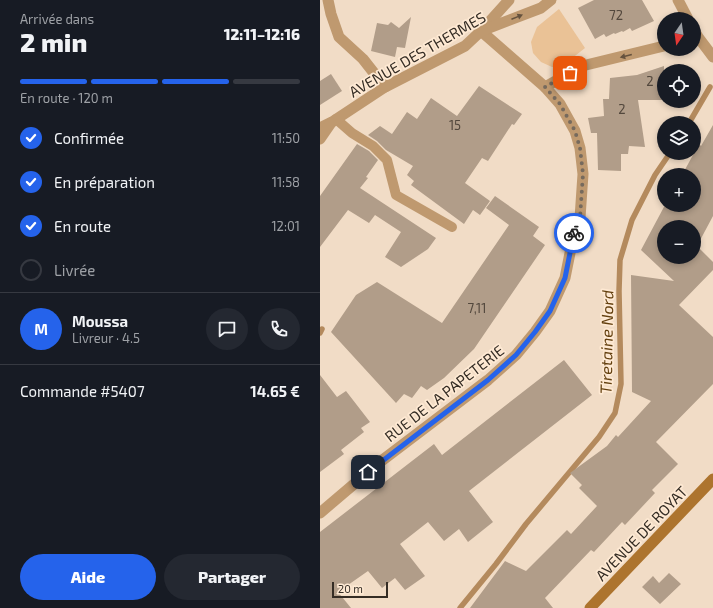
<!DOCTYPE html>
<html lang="fr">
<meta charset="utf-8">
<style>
body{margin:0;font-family:"Exo 2",sans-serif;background:#242831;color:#f1f3f6;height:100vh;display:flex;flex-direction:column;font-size:15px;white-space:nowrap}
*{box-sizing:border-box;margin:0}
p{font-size:13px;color:#9ea1a6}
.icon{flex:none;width:22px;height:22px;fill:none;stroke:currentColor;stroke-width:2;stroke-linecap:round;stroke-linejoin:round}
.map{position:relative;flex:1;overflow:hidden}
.side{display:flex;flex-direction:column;background:#171b24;width:320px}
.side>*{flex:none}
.needle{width:26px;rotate:193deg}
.fabs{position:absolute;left:337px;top:12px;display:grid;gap:8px}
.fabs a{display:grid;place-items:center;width:44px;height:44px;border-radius:50%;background:#171b24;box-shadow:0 2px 6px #0003;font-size:20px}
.scale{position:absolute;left:12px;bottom:10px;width:56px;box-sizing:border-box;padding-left:4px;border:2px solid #342c24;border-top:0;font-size:11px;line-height:14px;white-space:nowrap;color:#342c24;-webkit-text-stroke:3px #fee9d3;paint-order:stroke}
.pin{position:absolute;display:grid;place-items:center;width:34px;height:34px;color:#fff;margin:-17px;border-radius:8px;box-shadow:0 2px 6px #0006}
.courier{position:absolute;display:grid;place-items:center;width:40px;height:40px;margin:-20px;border:3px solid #2563eb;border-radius:50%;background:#fff;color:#222;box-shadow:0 1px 5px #0007}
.headline em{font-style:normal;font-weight:800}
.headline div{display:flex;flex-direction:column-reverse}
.headline{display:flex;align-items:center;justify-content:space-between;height:68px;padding:0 20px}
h1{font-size:26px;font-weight:800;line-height:30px}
.bar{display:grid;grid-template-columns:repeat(4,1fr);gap:6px 4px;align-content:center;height:48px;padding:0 20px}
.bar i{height:5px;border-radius:3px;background:#363941}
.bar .on{background:#2563eb}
.bar p{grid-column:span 4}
.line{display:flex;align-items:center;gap:10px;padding:0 20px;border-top:1px solid #363941}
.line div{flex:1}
.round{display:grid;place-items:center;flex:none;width:42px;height:42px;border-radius:21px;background:#242831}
ol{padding:0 20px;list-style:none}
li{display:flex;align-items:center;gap:12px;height:44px}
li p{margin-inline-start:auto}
li .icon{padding:4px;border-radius:50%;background:#2563eb;color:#fff;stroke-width:4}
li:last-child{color:#9ea1a6}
li i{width:22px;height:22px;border:2px solid #363941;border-radius:50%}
.primary-button{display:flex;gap:8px;margin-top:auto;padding:8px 20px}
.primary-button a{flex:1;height:46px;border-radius:24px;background:#2563eb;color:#fff;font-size:16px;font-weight:800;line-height:46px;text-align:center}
.primary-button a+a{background:#242831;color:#f1f3f6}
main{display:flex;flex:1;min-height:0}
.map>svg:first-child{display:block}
.green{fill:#eac296}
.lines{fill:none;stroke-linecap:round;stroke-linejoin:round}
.stream{stroke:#b48a5d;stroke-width:5.5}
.building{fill:#b19d89;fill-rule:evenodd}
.service{stroke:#bf996f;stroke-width:10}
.minor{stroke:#bf996f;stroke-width:11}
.tertiary{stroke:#bf996f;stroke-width:11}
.secondary{stroke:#ad742e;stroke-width:11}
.oneway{fill:#65523e}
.done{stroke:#766a5d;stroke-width:4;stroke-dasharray:0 7.2}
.route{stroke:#2563eb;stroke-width:5}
.labels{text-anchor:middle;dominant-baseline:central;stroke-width:3.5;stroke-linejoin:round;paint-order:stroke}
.number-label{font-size:13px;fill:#53483d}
.street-label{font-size:15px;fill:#342c24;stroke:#fee9d3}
.water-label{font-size:16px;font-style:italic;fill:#633f0e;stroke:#fee9d3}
</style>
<main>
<section class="side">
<div class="headline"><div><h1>2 min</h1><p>Arrivée dans</p></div><em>12:11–12:16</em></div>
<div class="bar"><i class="on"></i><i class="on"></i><i class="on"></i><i></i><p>En route · 120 m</p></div>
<ol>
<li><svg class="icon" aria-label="check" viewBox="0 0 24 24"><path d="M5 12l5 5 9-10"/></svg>Confirmée<p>11:50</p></li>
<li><svg class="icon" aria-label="check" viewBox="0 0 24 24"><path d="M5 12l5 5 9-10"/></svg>En préparation<p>11:58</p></li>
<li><svg class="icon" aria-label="check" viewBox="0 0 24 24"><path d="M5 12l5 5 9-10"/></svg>En route<p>12:01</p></li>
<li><i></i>Livrée</li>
</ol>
<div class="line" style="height:72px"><b class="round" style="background:#2563eb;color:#fff">M</b><div><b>Moussa</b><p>Livreur · 4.5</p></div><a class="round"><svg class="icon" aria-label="chat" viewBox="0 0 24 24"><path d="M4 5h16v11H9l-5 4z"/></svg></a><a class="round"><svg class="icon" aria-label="phone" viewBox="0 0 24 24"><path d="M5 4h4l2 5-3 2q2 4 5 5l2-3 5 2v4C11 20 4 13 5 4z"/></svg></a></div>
<div class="line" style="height:52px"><div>Commande #5407</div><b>14.65 €</b></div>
<div class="primary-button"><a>Aide</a><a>Partager</a></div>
</section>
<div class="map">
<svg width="393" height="608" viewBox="0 0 393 608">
<rect width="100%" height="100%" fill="#f1dcc6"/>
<polygon class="green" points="239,9 265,48 241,67 232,67 221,62 213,53 211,42 217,27"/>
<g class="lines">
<g class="stream">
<polyline points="369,123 390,87"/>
<polyline points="0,333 2,329"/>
<polyline points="140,608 176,564 206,524 279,437 295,413 301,384 299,291 300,260 312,220 335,175 350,153"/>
</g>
</g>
<g class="building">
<polygon points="274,0 322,0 334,21 312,31 310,28 303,32 302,31 295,34 294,33 286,37 284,34 275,39 258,8"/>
<polygon points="91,17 85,48 77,47 75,57 51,51 57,23 68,25 71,22 79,28"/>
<polygon points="344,66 344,100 318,100 325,147 309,146 308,154 301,154 301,171 278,170 277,133 271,133 268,118 284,116 283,99 289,99 290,78 317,75"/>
<polygon points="11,74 22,91 0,105 0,81"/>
<polygon points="159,86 202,114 194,125 192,124 168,161 162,158 145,183 170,201 160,215 153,210 144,224 91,185 94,181 87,175 93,166 66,150 57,141 48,135 60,126 72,134 87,112 97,119 111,98 137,116"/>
<path d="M393,125v91l-16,30 16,16v8l-34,35 34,32v47l-57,58 22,22 -26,26 3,3 -30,32 -3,-3 -28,30 -3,-2 -46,48 8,10h-83l35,-47 21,10 41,-41 4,4 26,-28 -18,-18 3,-3 -12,-12 37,-27 9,-11 2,2 33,-36 -19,-9 -1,-117 43,6 -33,-31 24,-45h29v-30h-12l17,-31 2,2zM344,227h30v30h-30z"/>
<polygon points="37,144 49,151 58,160 46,177 48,178 40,188 116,238 108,249 81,267 65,257 81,232 55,215 49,223 28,210 0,247 0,196"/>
<polygon points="175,196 219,227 213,236 225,245 154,349 124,378 107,390 101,386 92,398 84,394 76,403 11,332 36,295 57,282 122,323 189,225 166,208"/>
<polygon points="244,360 272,395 149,491 173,522 148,542 139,529 124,541 108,522 80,544 105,576 85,590 75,578 62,588 48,571 18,592 31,608 0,608 0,532 114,444 122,455"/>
<polygon points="0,375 17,397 26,391 50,422 41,428 44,432 21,450 24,454 0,472"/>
<polygon points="349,573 361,584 340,604 322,587 333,576 339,583"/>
</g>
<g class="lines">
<polyline class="service" points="16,119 32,133 53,146 67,160 76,195 132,227"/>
<g class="minor">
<polyline points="8,0 11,14 19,37 43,59 65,87"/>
<polyline points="358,0 368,19"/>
<polyline points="374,30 378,37 393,57"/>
<polyline points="225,87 262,66 344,46"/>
<polyline points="0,513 60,462 168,380 196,355 215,332 230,311 245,278 253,238 260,218 263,174 260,148 255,131 240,104 225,87 161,31"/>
</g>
<g class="tertiary">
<polyline points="163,29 189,0"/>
<polyline points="0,128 12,122 65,87 145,46 161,31 221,8 231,0"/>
<polyline points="0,139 11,123"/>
</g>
<polyline class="secondary" points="270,608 393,479"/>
</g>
<defs><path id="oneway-solid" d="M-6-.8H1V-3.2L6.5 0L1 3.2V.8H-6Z"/></defs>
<g class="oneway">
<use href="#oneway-solid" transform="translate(197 17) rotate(-22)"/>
<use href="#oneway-solid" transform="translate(306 56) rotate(166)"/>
</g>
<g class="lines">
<polyline class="done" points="250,73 225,87 240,104 255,131 260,148 263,174 260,218 254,233"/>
<polyline class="route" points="48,472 168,380 196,355 215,332 230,311 245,278 254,233"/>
</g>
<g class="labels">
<g class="number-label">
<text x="296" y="15">72</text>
<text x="330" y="81">2</text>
<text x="302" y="109">2</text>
<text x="135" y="125">15</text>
<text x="157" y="308">7,11</text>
</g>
<g class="street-label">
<text transform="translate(97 54) rotate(-30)">AVENUE DES THERMES</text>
<text transform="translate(124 393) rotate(-38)">RUE DE LA PAPETERIE</text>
<text transform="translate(321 533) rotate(-46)">AVENUE DE ROYAT</text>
</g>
<g class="water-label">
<text transform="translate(286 342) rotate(-89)">Tiretaine Nord</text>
</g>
</g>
</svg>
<div class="fabs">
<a><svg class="needle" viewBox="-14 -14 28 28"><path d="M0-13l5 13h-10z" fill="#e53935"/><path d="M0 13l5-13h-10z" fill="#9ea1a6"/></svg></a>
<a><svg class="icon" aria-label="locate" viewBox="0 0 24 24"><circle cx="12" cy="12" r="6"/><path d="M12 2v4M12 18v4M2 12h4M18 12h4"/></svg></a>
<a><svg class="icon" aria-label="layers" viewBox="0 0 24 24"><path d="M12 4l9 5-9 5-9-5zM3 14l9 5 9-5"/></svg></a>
<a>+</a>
<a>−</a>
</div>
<div class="scale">20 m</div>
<div class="pin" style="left:250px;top:73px;background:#ea580c"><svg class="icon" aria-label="bag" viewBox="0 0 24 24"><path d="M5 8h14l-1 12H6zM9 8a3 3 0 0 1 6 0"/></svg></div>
<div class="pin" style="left:48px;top:472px;background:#1f2937"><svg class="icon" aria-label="home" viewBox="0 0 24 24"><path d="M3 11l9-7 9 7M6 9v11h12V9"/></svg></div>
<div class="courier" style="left:254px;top:233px"><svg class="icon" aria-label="bike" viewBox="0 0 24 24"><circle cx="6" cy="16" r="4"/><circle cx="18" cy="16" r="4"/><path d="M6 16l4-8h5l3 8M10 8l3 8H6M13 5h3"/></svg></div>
</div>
</main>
